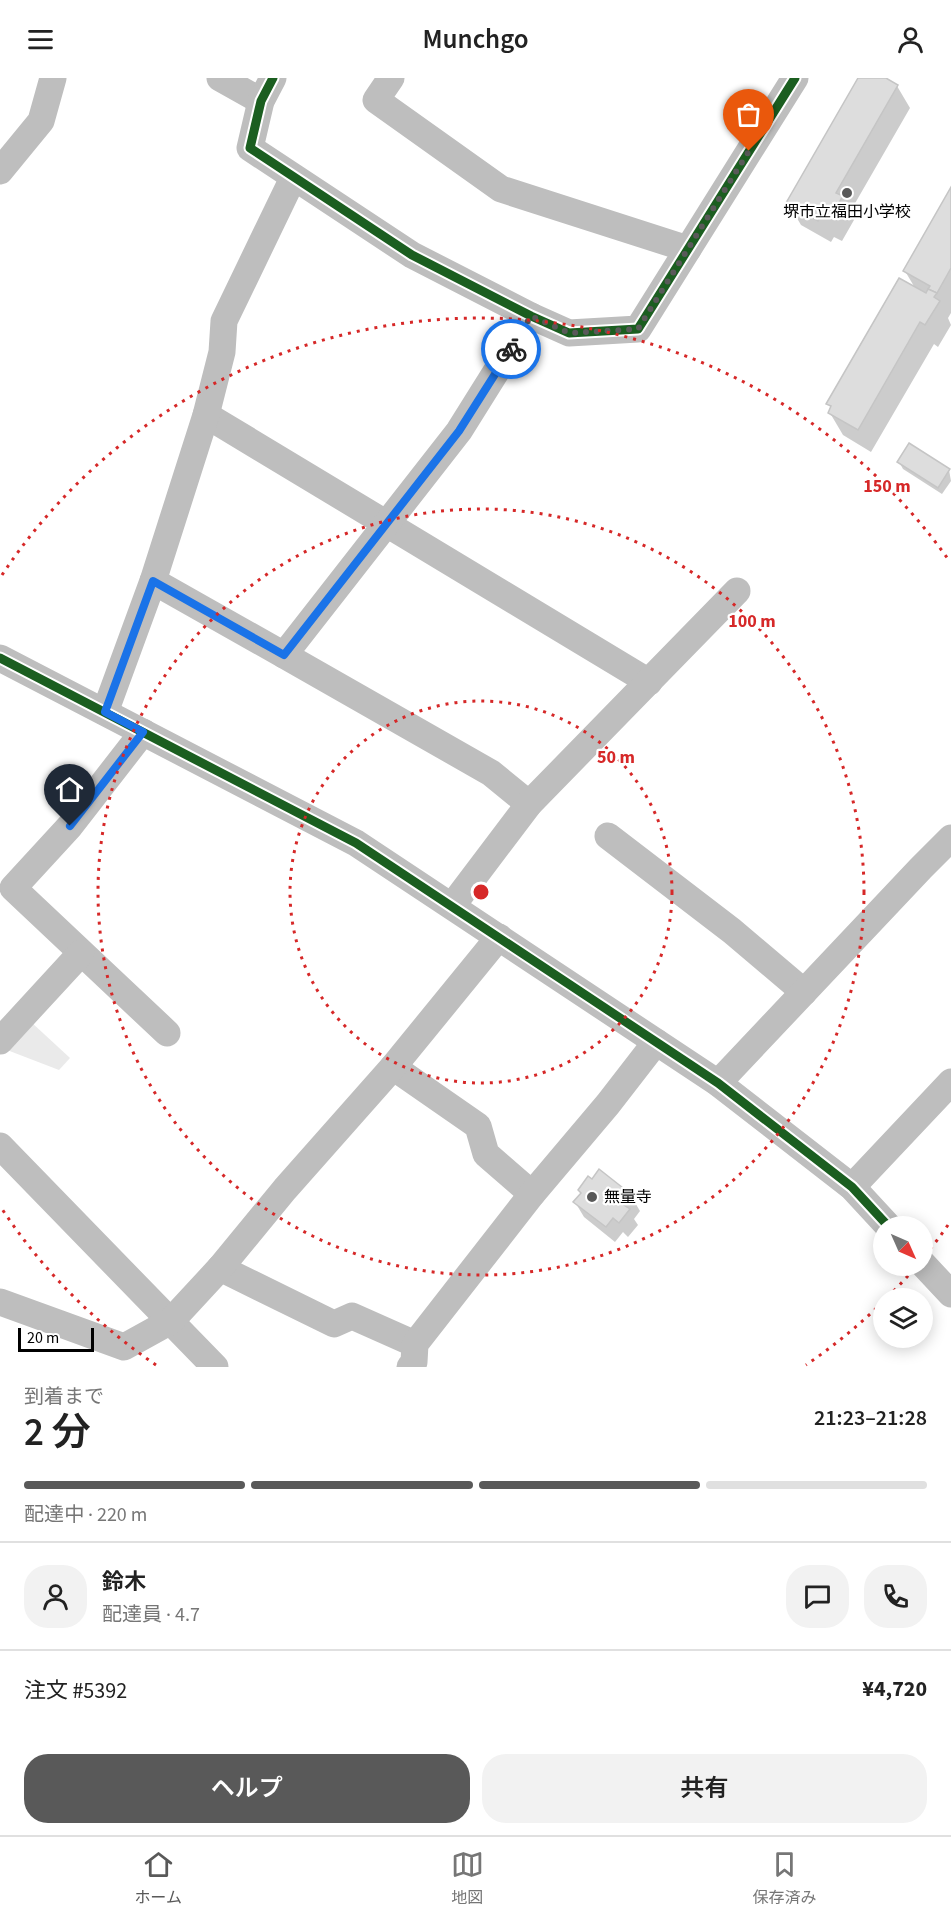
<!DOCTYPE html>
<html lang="ja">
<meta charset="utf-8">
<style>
body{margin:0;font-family:"Source Sans 3","Noto Sans JP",sans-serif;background:#f2f2f2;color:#222;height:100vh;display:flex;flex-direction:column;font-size:22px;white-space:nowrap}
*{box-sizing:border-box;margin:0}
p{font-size:20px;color:#767676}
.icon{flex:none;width:33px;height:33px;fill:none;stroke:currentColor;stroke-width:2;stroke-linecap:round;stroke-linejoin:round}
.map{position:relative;height:1289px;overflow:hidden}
.panel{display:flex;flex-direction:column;background:#fff;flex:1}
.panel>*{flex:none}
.needle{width:39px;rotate:135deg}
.buttons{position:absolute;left:873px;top:1138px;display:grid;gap:12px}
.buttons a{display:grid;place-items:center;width:60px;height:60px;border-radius:50%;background:#fff;box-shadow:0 3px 15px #0003;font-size:30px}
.scale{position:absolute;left:18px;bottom:15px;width:76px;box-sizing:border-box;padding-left:6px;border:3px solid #000;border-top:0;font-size:16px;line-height:21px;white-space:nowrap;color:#000;-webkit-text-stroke:4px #fff;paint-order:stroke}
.pin{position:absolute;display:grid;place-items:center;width:51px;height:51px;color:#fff;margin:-62px -26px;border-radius:50% 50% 50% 0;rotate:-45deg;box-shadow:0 0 6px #0007}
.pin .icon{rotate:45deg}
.courier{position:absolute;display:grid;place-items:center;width:60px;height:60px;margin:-30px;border:4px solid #1a73e8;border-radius:50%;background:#fff;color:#222;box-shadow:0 2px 8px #0007}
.headline em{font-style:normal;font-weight:600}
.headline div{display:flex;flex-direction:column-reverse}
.headline{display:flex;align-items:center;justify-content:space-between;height:102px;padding:0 24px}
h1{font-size:39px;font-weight:600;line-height:45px}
.bar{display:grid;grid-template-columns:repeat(4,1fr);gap:9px 6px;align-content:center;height:72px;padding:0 24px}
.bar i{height:8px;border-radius:4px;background:#e0e0e0}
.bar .selected{background:#595959}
.bar p{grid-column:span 4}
.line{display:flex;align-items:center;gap:15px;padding:0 24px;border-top:2px solid #e0e0e0}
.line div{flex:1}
.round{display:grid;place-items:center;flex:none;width:63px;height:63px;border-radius:24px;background:#f2f2f2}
.primary-button{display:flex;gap:12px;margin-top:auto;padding:12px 24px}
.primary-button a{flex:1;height:69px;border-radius:24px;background:#595959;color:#fff;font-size:24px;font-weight:600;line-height:69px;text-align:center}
.primary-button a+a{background:#f2f2f2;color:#222}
header{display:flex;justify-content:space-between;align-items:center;height:78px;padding:0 24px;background:#fff;font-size:27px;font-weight:600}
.tab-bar{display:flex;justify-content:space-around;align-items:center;height:84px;border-top:2px solid #e0e0e0;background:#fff;font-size:16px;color:#767676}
.tab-bar a{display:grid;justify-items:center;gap:3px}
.tab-bar .selected{color:#595959}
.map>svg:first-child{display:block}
.green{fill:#eaeaea}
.shadow{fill:#0003}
.building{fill:#ddd;stroke:#c5c5c5;stroke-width:1.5}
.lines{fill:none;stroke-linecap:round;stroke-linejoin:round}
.street{stroke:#bebebe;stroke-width:27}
.cycleway-casing{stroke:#fff;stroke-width:13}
.cycleway{stroke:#1b5e20;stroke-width:9}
.done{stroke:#595959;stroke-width:6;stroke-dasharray:0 10.8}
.route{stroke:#1a73e8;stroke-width:8}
.ring{fill:none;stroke:#d62828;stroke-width:3;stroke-dasharray:3 6}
.poi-dot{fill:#595959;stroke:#fff;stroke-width:2}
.labels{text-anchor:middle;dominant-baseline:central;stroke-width:4.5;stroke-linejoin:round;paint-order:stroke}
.poi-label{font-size:16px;fill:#000;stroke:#fff}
.centre{fill:#d62828;stroke:#fff;stroke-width:3}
.ring-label{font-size:18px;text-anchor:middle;font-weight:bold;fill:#d62828;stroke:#fff;stroke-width:4.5;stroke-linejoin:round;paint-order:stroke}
</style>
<header><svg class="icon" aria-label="menu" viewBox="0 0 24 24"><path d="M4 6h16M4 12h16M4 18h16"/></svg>Munchgo<svg class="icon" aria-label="person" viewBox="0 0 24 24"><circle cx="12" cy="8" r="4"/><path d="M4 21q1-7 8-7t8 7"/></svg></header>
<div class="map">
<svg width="951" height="1289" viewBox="0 0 951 1289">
<rect width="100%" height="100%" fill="#fff"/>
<polygon class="green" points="31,944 70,980 59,992 7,972"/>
<g class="shadow">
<polygon points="860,0 883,0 897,8 910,30 850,134 854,142 842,163 834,159 831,164 801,147 788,125"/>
<polygon points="951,112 951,235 948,240 951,247 938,269 934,266 871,374 843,357 830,335 832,331 828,326 915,210 905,193"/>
<polygon points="899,384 949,392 951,403 942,416 903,391"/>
<polygon points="600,1093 631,1118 640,1133 634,1141 638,1147 628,1159 623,1154 615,1164 584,1139 575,1124"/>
</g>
<g class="building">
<polygon points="858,0 886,0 898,7 836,115 843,118 829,141 821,137 818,143 786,125"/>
<polygon points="951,109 951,190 937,215 928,211 930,208 903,193"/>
<polygon points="899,200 926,215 928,211 937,215 934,219 940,223 925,247 920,244 858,352 828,335 831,328 826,326"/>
<polygon points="909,365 950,391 938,410 897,384"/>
<polygon points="599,1091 632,1117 624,1127 630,1131 619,1145 613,1140 606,1149 573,1124 581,1115 578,1112 588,1098 592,1101"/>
</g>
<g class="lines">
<g class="street">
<polyline points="220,0 261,23"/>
<polyline points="273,0 261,23 250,70 412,177 531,238 569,255 638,251 795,0"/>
<polyline points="391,0 376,22 501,111 688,171"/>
<polyline points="0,93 41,43 53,0"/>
<polyline points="206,337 649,604"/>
<polyline points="153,503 284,577"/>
<polyline points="0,580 356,765 718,1005 852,1109 889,1149"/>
<polyline points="105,634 153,503 206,337 222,274 224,243 293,100"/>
<polyline points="143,654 70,748 13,810 167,955"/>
<polyline points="529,726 491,695 284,577 459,353 531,238"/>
<polyline points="608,758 732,853 804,914"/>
<polyline points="452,828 529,726 737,513"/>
<polyline points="0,963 81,875"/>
<polyline points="393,989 478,1048 486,1076 532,1116"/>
<polyline points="718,1005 921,790 951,760"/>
<polyline points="0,1068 215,1289"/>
<polyline points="852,1109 951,1004"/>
<polyline points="922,1185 951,1216"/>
<polyline points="220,1190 334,1246 352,1238 415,1266"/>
<polyline points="0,1224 124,1269 171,1243 220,1190 285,1111 393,989 499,859"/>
<polyline points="410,1289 414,1284 415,1266 532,1116 608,1026 656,964"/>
</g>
<g class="cycleway-casing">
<g id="cycleway">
<polyline points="273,0 261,23 250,70 412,177 531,238 569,255 638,251 795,0"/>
<polyline points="0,580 356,765 718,1005 852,1109 889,1149"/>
</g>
</g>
<use href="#cycleway" class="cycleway"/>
</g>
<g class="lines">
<polyline class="done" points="511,271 531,238 569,255 638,251 749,73"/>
<polyline class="route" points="70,748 143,654 105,634 153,503 284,577 459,353 511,271"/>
</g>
<g class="ring">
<circle cx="481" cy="814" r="191"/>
<circle cx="481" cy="814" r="383"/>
<path d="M948 1147A574 574 0 0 1 924 1179M914 1191A574 574 0 0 1 806 1287M156 1287A574 574 0 0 1 2 1131M2 497A574 574 0 0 1 948 481"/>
</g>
<g class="poi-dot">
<circle cx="847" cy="115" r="6"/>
<circle cx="592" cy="1119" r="6"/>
</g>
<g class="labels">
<g class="poi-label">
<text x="847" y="134">堺市立福田小学校</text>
<text x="604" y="1119" text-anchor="start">無量寺</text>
</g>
</g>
<circle cx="481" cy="814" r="9" class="centre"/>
<g class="ring-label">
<text x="887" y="414">150 m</text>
<text x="752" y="549">100 m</text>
<text x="616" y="685">50 m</text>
</g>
</svg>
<div class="buttons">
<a><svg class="needle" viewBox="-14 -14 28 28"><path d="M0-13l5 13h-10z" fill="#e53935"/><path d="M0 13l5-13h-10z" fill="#767676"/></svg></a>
<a><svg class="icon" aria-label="layers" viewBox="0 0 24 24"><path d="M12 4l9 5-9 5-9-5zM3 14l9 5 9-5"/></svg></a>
</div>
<div class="scale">20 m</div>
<div class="pin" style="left:749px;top:73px;background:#ea580c"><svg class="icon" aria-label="bag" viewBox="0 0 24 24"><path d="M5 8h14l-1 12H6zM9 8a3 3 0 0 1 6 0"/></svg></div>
<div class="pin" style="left:70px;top:748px;background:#1f2937"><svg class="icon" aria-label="home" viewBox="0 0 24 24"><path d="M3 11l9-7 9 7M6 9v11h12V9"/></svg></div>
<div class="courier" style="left:511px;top:271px"><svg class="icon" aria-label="bike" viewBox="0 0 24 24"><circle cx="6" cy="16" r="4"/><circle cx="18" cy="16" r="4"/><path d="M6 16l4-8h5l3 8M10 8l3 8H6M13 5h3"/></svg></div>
</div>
<section class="panel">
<div class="headline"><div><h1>2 分</h1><p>到着まで</p></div><em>21:23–21:28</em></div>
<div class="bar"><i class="selected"></i><i class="selected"></i><i class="selected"></i><i></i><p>配達中 · 220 m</p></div>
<div class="line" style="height:108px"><a class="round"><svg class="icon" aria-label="person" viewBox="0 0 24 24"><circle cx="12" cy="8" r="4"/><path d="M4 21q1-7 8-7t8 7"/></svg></a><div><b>鈴木</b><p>配達員 · 4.7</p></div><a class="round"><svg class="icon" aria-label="chat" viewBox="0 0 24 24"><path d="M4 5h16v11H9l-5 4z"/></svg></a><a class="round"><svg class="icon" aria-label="phone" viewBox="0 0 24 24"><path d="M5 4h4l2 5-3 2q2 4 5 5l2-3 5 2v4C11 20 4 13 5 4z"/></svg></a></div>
<div class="line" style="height:78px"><div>注文 #5392</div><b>¥4,720</b></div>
<div class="primary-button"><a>ヘルプ</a><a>共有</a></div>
</section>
<nav class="tab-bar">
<a class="selected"><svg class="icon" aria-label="home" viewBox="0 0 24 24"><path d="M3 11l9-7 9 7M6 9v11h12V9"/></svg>ホーム</a>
<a><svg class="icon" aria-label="map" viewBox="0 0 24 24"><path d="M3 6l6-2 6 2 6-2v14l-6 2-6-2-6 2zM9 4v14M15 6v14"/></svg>地図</a>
<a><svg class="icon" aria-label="saved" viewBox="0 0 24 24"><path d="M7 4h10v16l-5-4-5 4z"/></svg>保存済み</a>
</nav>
